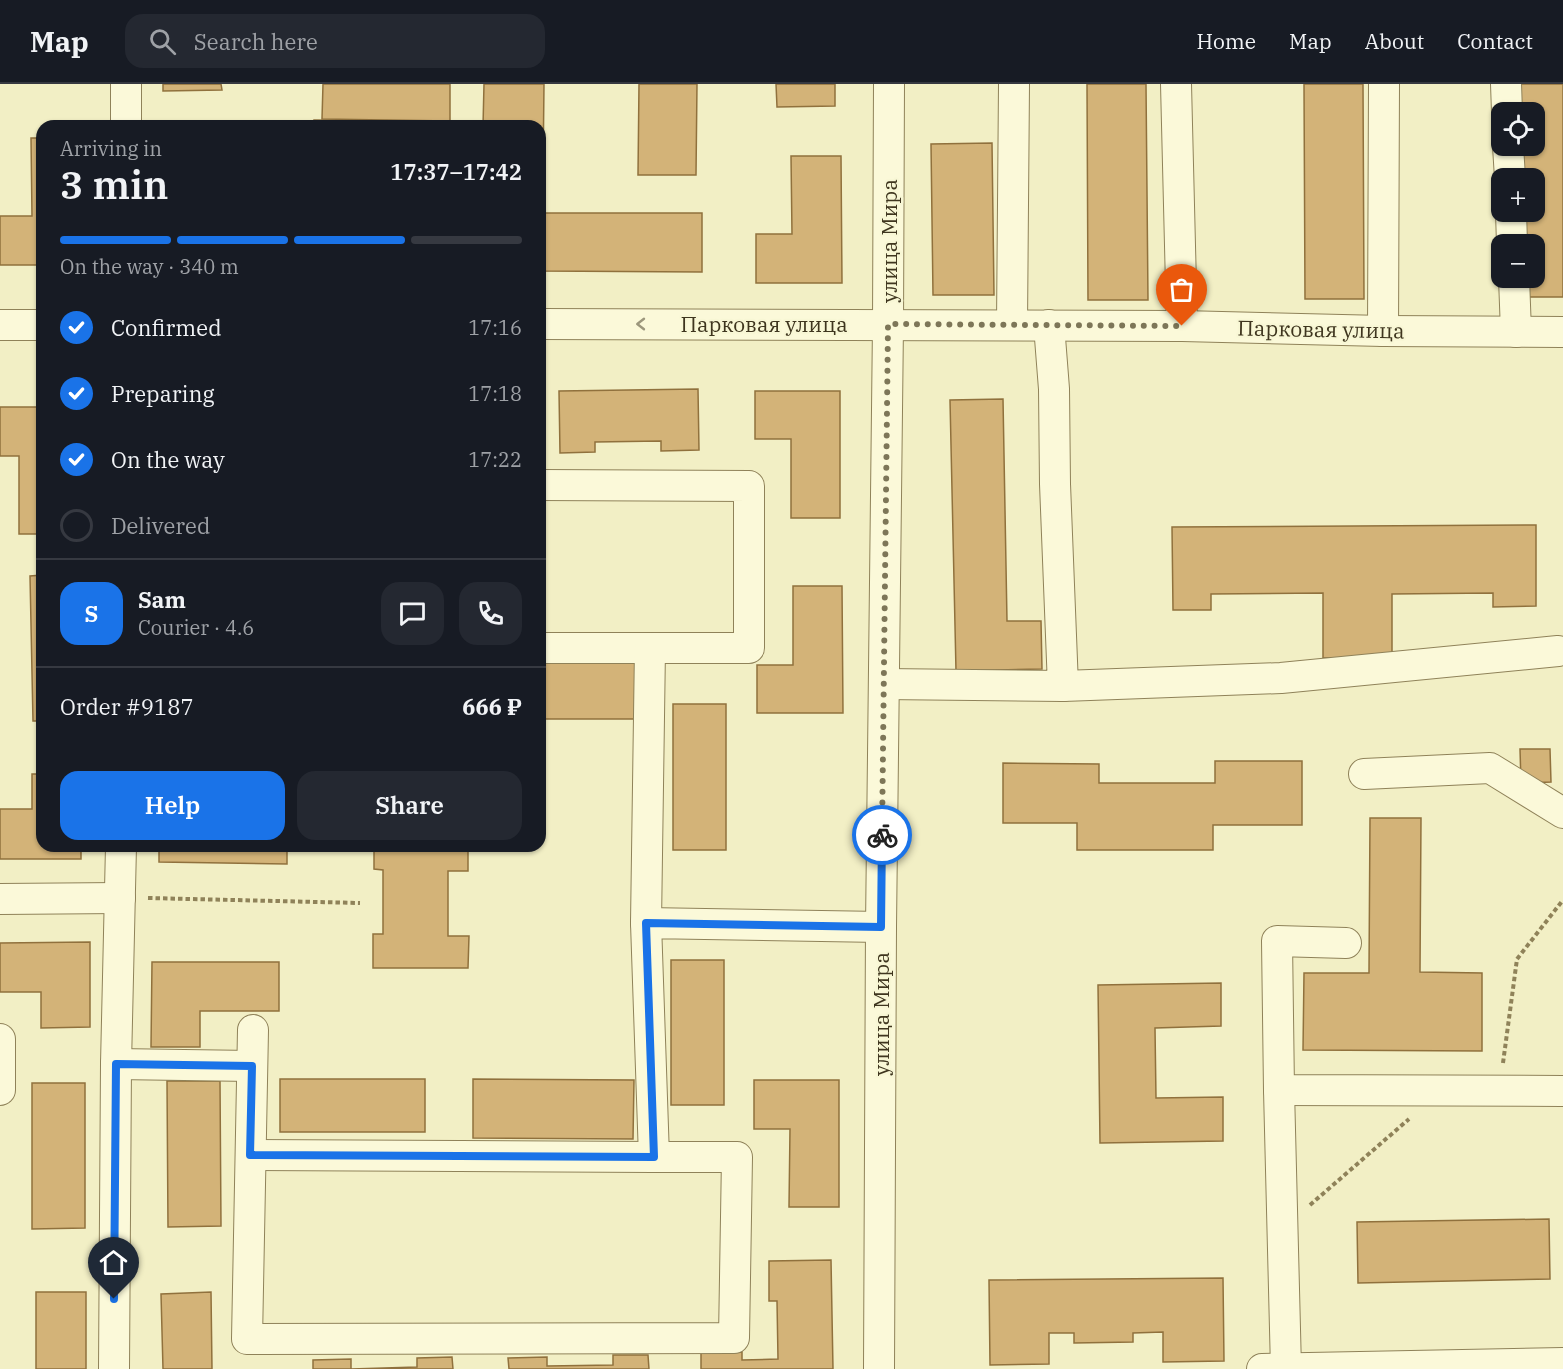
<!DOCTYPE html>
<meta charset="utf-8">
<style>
body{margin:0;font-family:"IBM Plex Serif",serif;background:#242831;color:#f1f3f6;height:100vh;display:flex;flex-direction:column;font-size:22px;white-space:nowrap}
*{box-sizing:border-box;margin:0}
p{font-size:20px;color:#9ea1a6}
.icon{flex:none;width:33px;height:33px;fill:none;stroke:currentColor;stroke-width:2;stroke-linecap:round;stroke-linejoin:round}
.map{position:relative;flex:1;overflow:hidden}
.panel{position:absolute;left:36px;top:36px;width:510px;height:732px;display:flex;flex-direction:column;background:#171b24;border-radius:18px;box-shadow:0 2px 4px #0004}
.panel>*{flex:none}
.controls{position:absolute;left:1491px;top:18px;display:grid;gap:12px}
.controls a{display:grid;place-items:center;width:54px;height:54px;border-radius:12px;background:#171b24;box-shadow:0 2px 4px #0004;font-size:30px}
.pin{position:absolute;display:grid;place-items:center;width:51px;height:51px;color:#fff;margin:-62px -26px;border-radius:50% 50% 50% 0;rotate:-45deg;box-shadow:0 0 6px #0007}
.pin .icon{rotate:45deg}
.courier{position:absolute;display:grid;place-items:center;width:60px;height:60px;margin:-30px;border:4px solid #1a73e8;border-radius:50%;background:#fff;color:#222;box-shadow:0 2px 8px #0007}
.summary em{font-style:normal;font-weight:600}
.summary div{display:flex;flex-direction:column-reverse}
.summary{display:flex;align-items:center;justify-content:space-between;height:102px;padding:0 24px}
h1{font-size:39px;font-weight:600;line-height:45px}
.bar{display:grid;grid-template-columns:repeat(4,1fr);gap:9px 6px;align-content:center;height:72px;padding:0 24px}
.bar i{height:8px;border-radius:4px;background:#363941}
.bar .current{background:#1a73e8}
.bar p{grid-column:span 4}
.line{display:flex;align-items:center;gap:15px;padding:0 24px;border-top:2px solid #363941}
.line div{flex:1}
.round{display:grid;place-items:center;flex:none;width:63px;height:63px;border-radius:18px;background:#242831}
ol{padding:0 24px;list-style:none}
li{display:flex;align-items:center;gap:18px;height:66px}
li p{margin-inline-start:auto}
li .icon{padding:6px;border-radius:50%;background:#1a73e8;color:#fff;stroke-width:4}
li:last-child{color:#9ea1a6}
li i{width:33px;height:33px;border:3px solid #363941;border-radius:50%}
.primary-button{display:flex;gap:12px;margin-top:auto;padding:12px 24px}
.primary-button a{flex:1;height:69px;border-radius:18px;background:#1a73e8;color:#fff;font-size:24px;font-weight:600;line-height:69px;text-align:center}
.primary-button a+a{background:#242831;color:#f1f3f6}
header{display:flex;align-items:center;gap:36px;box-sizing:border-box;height:84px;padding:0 30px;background:#171b24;border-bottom:2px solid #363941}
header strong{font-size:28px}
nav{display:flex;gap:33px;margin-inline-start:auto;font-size:21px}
.search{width:420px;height:54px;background:#242831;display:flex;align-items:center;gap:15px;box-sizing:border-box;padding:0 21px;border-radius:18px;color:#9ea1a6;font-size:22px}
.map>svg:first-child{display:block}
.building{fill:#d3b378;stroke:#90713d;stroke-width:1.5}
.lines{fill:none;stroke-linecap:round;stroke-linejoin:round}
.minor-casing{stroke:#8f8259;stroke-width:32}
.path{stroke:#8f8259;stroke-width:4;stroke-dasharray:4.5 3;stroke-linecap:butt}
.minor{stroke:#fbf9d9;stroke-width:30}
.oneway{stroke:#9c977c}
.done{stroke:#7d7658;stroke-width:6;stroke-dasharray:0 10.8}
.route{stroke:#1a73e8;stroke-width:8}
.labels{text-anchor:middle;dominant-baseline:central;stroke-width:4.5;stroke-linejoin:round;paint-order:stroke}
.street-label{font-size:21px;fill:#3e351e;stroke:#f8f7d5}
</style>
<header>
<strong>Map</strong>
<div class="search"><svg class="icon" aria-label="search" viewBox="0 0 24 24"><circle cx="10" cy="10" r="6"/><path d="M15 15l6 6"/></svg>Search here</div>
<nav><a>Home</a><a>Map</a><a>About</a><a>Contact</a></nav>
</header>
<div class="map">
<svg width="1563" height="1285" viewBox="0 0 1563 1285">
<rect width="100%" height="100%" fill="#f2efc5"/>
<g class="building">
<polygon points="163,0 221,0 222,6 163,7"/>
<polygon points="323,0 450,0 450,37 322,35"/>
<polygon points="484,0 544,0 543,91 540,91 540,42 483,42"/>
<polygon points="639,0 697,0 696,91 638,91"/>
<polygon points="776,0 835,0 835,22 777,23"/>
<polygon points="1087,0 1146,0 1148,216 1088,216"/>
<polygon points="1304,0 1363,0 1364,215 1305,215"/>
<polygon points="1521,0 1563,0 1563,213 1522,213 1522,194 1534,194 1534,160 1522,160 1521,128 1534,128 1534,94 1521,94 1521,62 1534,62 1534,28 1521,28"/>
<polygon points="314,36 483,38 482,42 314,42"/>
<polygon points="31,54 42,54 42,181 0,181 0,132 32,132"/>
<polygon points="992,59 994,211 933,211 931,60"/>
<polygon points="791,72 841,72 842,199 756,199 756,150 792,150"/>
<polygon points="542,129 702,129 702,188 541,187"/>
<polygon points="698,305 699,366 661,367 661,357 595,358 595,368 560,369 559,307"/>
<polygon points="755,307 840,307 840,434 791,434 791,355 755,355"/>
<polygon points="1003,315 1007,537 1041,537 1042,585 956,587 950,316"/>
<polygon points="0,323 42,323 42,450 19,450 19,372 0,372"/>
<polygon points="1536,441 1536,522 1493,523 1493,509 1392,510 1392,574 1323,574 1323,509 1211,510 1211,526 1173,526 1172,443"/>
<polygon points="42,491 42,637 33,637 30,492"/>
<polygon points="793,502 842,502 843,629 757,629 757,581 793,581"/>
<rect x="540" y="576" width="98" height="59"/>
<rect x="673" y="620" width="53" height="146"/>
<polygon points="1520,665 1550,665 1551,698 1521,699"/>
<polygon points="1215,677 1302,677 1302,741 1213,741 1213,766 1077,766 1077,739 1003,739 1003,679 1099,680 1099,699 1215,699"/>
<polygon points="32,690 42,690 42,762 81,762 81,775 0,775 0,725 32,725"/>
<polygon points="1370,734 1421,734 1420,888 1482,889 1482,967 1303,966 1304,889 1369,889"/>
<polygon points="159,762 287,762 287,780 159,778"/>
<polygon points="374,762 468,762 468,787 448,787 448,852 469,852 468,884 373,884 373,850 383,850 383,786 374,785"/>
<polygon points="90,858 90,943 41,944 41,908 0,908 0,859"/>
<rect x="671" y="876" width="53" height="145"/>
<polygon points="152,878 279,878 279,927 200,927 200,963 151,963"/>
<polygon points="1221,899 1221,942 1155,944 1156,1014 1223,1013 1223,1057 1100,1059 1098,901"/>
<rect x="280" y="995" width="145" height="53"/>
<polygon points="473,995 634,996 633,1055 473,1054"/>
<polygon points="754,996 839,996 839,1123 789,1123 790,1045 754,1045"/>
<polygon points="167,997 220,997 221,1142 168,1143"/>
<polygon points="32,999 85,999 85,1144 32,1145"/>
<polygon points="1549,1135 1550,1195 1358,1199 1357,1138"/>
<polygon points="831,1176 833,1285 701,1285 701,1269 742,1268 742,1276 778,1275 777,1217 769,1217 769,1177"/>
<polygon points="1223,1194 1224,1277 1163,1278 1163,1248 1133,1249 1133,1258 1074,1259 1074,1249 1049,1249 1049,1280 990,1281 989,1196"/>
<rect x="36" y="1208" width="50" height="77"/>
<polygon points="211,1208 212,1285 163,1285 161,1210"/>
<polygon points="613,1271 648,1271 649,1285 509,1285 508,1274 547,1273 547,1282 613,1281"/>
<polygon points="452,1273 453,1285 313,1285 313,1276 351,1275 351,1285 417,1283 417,1274"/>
</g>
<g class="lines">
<g class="minor-casing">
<g id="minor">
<polyline points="126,0 126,42"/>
<polyline points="1176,0 1182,242"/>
<polyline points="1506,0 1507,28"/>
<polyline points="1508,62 1510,94"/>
<polyline points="1511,128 1512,160"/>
<polyline points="1514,194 1516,248"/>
<polyline points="540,240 1182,242 1383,247 1563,248"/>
<polyline points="0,241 42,241"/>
<polyline points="1012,241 1014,0"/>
<polyline points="1383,247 1384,0"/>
<polyline points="540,401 749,402 749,564 540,564"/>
<polyline points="884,600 1063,602 1055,400 1054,305 1049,241"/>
<polyline points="1063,602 1281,594 1558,567"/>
<polyline points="1364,690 1490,684 1563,729"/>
<polyline points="0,815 120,814"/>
<polyline points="646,839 650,564"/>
<polyline points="1346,859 1277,857 1279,1006 1563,1007"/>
<polyline points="253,946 247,1255 734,1254 737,1073 654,1073 646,839 881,843"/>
<polyline points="0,955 0,1006"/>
<polyline points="116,980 252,982"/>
<polyline points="1279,1006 1286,1285"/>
<polyline points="251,1071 654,1073"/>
<polyline points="114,1285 116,980 121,762"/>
<polyline points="879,1285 881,843 888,240 889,0"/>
<polyline points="1262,1285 1563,1279"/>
</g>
</g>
<g class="path">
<polyline points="148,814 360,819"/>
<polyline points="1503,979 1517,875 1563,816"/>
<polyline points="1310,1121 1409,1035"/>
</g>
<use href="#minor" class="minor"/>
</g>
<defs><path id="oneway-chevron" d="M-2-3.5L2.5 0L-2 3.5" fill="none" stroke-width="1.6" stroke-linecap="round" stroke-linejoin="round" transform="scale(1.5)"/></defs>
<use class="oneway" href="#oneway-chevron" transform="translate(641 240) rotate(180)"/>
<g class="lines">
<polyline class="done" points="882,751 888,240 1182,242"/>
<polyline class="route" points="114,1215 116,980 252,982 250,1071 654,1073 646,839 881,843 882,751"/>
</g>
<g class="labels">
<g class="street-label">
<text transform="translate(889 157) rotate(-90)">улица Мира</text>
<text x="764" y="240">Парковая улица</text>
<text transform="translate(1321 245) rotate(1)">Парковая улица</text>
<text transform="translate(881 930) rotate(-90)">улица Мира</text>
</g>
</g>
</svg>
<div class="controls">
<a><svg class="icon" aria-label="locate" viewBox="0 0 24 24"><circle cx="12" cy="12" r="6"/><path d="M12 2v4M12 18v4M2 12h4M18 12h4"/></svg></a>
<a>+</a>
<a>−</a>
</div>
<div class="pin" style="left:1182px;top:242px;background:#ea580c"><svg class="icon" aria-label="bag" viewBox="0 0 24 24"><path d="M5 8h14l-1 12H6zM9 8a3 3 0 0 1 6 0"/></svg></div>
<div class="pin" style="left:114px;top:1215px;background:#1f2937"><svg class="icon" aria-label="home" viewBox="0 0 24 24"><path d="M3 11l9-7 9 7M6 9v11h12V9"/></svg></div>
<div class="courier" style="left:882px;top:751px"><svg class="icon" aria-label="bike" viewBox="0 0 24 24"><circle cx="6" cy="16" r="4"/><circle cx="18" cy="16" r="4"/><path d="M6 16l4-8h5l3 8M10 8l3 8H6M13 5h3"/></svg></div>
<section class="panel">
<div class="summary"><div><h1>3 min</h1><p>Arriving in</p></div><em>17:37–17:42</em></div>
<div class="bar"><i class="current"></i><i class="current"></i><i class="current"></i><i></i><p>On the way · 340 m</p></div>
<ol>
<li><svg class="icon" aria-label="check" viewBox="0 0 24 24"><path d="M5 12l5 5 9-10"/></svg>Confirmed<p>17:16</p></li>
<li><svg class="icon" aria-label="check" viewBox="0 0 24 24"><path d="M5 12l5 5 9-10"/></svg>Preparing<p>17:18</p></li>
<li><svg class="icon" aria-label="check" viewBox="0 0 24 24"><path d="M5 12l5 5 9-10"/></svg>On the way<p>17:22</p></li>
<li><i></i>Delivered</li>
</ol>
<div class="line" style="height:108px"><b class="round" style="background:#1a73e8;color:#fff">S</b><div><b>Sam</b><p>Courier · 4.6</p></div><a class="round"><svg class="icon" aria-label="chat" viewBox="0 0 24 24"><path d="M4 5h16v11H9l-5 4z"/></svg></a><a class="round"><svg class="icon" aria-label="phone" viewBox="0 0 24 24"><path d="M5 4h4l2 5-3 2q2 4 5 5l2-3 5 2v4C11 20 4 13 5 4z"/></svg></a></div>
<div class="line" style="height:78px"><div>Order #9187</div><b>666 ₽</b></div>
<div class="primary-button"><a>Help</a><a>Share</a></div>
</section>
</div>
